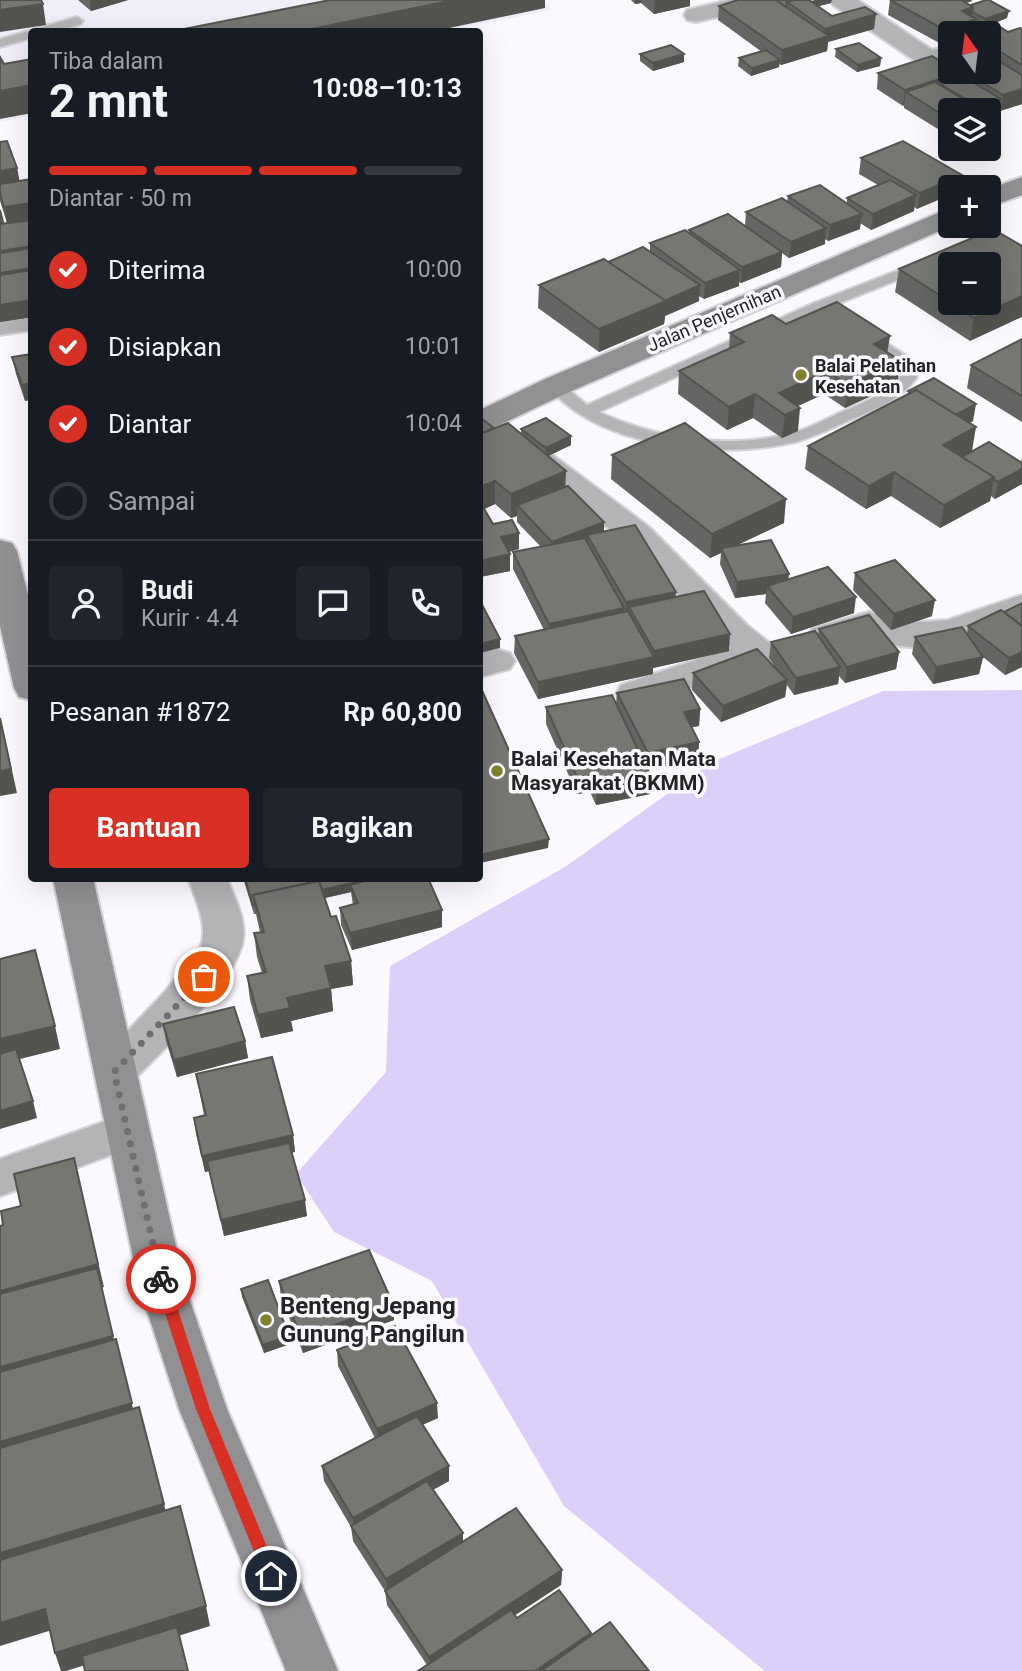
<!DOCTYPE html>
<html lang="id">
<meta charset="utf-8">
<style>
body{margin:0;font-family:Roboto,sans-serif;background:#20242c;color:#f1f3f6;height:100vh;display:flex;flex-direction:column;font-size:26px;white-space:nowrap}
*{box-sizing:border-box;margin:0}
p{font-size:23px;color:#9ea1a6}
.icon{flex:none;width:38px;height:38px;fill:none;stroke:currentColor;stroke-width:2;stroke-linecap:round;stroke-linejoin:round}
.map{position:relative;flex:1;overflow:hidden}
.sheet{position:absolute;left:28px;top:28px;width:455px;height:854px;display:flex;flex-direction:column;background:#171b24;border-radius:7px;box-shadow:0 7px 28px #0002}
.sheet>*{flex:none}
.needle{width:46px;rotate:346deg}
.controls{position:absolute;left:938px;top:21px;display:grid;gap:14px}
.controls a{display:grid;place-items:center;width:63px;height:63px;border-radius:7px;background:#171b24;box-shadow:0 7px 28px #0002;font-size:35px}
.pin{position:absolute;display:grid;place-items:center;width:60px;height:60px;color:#fff;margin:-30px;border:4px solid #fff;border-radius:50%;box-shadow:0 2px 7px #0007}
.courier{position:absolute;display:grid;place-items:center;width:70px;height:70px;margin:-35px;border:5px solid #d93025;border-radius:50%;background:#fff;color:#222;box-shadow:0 2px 9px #0007}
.head em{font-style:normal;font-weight:700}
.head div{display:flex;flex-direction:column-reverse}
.head{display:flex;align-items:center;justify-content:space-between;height:119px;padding:0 21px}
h1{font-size:46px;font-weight:700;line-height:52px}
.bar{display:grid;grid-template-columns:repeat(4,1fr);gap:10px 7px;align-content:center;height:84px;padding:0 21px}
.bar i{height:9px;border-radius:5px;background:#363941}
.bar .on{background:#d93025}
.bar p{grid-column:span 4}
.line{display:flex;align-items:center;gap:18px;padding:0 21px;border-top:2px solid #363941}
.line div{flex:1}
.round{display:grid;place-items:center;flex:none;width:74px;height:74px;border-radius:7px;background:#20242c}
ol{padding:0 21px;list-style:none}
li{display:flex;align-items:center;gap:21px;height:77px}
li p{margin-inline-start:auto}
li .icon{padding:7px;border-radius:50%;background:#d93025;color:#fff;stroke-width:4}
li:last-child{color:#9ea1a6}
li i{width:38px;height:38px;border:4px solid #363941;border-radius:50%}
.action{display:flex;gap:14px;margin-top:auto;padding:14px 21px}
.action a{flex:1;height:80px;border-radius:7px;background:#d93025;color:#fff;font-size:28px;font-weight:700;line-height:80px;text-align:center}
.action a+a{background:#20242c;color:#f1f3f6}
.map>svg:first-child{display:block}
.built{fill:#f1eef9}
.green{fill:#dccffa}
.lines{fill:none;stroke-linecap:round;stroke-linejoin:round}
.lane-casing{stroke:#d4d2d6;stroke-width:4}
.street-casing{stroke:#d4d2d6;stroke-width:4}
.secondary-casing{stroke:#d4d2d6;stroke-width:4}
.lane{fill:#b4b3b5;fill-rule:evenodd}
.street{fill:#b4b3b5;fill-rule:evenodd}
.secondary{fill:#919193;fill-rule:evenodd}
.wall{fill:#656663;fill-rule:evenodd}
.shaded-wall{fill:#535350}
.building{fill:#767773;stroke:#535350;stroke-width:2}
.route{fill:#d93025}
.done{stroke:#6f6e71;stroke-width:7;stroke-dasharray:0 12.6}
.poi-dot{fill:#7f822c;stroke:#fbf9fd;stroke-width:2.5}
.labels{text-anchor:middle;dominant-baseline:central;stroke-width:7;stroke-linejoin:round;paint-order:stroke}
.far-street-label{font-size:18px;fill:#242325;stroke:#fbf9fd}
.far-poi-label{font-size:18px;font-weight:bold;fill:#242325;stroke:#fbf9fd;text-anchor:start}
.poi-label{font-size:21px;font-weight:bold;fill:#242325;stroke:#fbf9fd;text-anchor:start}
.near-poi-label{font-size:24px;font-weight:bold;fill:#242325;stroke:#fbf9fd;text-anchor:start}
</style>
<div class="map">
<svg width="1022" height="1671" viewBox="0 0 1022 1671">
<rect width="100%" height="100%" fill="#fbf9fd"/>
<polygon class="built" points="0,0 543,0 552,10 444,32 32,32 31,116 0,122"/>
<polygon class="green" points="1022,690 1022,1671 765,1671 564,1506 432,1281 334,1232 296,1174 386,1072 390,966 565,867 712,762 883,691"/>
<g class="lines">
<g class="lane-casing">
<g id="lane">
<polygon points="77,17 83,21 81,24 56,32 32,32 32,38 0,47 0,39"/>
<path d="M922,261l5,1 2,3 -2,3 -97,39 78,50 9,20c-17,23 -42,33 -67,43 -18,8 -36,17 -55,22 -73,18 -197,7 -247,-56l3,-3h10l26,22 227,-102zM818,312l78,50 5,14c-17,20 -41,28 -64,38 -15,7 -29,15 -45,19 -63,17 -134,6 -193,-21z"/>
</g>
</g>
<g class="street-casing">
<g id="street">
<polygon points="729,0 772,0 769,5 696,22 687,20 684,15 687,10"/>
<polygon points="830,0 858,0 932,50 950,46 950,62 932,66 914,60 833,5"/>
<polygon points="32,312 32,330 0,335 0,317"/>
<polygon points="523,438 534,441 648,526 747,625 771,644 776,652 771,660 647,703 634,706 621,703 616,694 621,685 731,648 624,540 512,455 507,448 512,441"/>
<path d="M1022,595v25c-35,15 -83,32 -121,26 -12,-1 -21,-9 -31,-11 -19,-4 -34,16 -57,9l-6,-8 6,-8 56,-16 35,11 44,-3z"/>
<polygon points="497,649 510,653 515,661 510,669 480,677 480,653"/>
<path d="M188,878h39c7,19 20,42 16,63 -8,43 -82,110 -113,143l-15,5 -15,-5 -6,-12 6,-12 61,-64 39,-47c9,-24 -4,-48 -12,-71z"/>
<polygon points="128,1113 143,1119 150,1131 143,1143 0,1196 0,1159"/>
</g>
</g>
<g class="secondary-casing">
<g id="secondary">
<polygon points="1022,177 1022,195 989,207 989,189"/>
<polygon points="950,208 951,226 567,393 491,429 480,431 480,410 545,379"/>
<polygon points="0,540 12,543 17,551 32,611 32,700 19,697 14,688 0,626"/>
<polygon points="53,878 93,878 185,1286 227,1409 338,1671 286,1671 179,1409 139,1286"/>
</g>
</g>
<use href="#lane" class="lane"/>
<use href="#street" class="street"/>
<use href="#secondary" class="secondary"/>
</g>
<g class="wall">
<polygon points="78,0 128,0 91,11"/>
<polygon points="631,0 690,0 690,6 654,14 641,3 635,4"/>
<polygon points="738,0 831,3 818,6 832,16 874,29 828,42 827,51 781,65 779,64 779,67 751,76 738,66 739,58 762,52 718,20 719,6"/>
<path d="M890,0l83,1 -7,2 41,15 -14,6 15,8 14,-3v75l-22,7 -1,-1 -1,4 -9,-4h-39v22l-4,2 -42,-26v-3l-1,1 -26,-17 1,-16 62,-12 49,11v-39h-39l-7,12 -55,-30zM976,22l7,5 -8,3z"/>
<polygon points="836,49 881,58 880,66 857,72 835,57"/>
<polygon points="640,54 684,62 653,71 640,61"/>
<polygon points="7,141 17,168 19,181 32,179 32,219 10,223 32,220 32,317 0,322 0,210 3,224 7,223 0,201 0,142"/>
<polygon points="861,158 962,175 917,209 914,207 914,211 871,230 860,223 860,229 828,241 825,239 825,244 789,258 782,253 781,267 741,283 739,282 739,286 704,299 699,296 699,301 665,316 664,324 599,352 538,308 539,285 608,262 650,252 650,243 689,233 689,230 745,226 746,212 787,202 788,196 847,203 847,198 878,185 859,174"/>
<polygon points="1022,246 970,341 895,292 899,269"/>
<polygon points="786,324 887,352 901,361 897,384 845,408 824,394 798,406 798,431 782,438 753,418 727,430 678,394 679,371 729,349 730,333"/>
<polygon points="1022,339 1022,422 967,388 971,365"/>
<polygon points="32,354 25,401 16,374 12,357"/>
<polygon points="908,391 973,421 969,423 972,451 1021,462 1022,458 1022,484 995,499 991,496 990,501 940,528 891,496 866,509 805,469 808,446 908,394"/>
<polygon points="480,420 494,428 521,434 521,429 571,436 571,445 548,456 565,487 604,522 604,532 676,597 729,651 653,668 653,674 538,699 514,653 515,636 544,630 513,569 513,552 541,547 517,522 517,516 511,518 495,504 484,509 493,524 519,533 519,549 509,552 510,571 480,577"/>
<polygon points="612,455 784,523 736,545 788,580 854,613 791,634 765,603 766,594 735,598 720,564 721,553 710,558 611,479"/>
<polygon points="855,573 932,616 891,630 853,590"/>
<polygon points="1022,603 1022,667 1005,675 983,657 979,674 933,684 912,654 915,637 967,634 968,626 1004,612"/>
<polygon points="819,629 899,652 896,669 845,683 839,676 838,684 794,695 787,685 785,697 721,722 692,690 693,673 775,667 769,658 771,642 818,635"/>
<polygon points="617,693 700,709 699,726 692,727 699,742 698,759 647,770 651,777 650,794 596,805 590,792 577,794 546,724 546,707 616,704"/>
<polygon points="243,878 428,878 442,910 442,927 352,950 341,925 340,908 353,905 351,892 325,898 331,917 351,961 353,985 331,989 333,1011 291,1021 293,1031 261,1038 250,1000 247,976 262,973 257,957 254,933 260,932 256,914 254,914"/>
<polygon points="163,1024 245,1041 248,1058 177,1077 166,1041"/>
<polygon points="196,1074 293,1135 295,1152 292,1152 307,1216 224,1236 209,1171 205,1172 196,1134 194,1118 204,1115"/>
<polygon points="279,1281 393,1304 394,1320 303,1353 281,1297"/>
<polygon points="241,1289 289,1336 290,1344 264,1353 242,1297"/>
<polygon points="337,1350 438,1418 422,1425 449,1481 433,1490 463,1533 463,1542 562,1570 561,1585 515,1615 517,1618 591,1633 591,1635 649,1671 427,1665 387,1605 385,1591 353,1541 351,1527 324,1481 322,1466 375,1438 338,1366"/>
</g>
<g class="shaded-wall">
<polygon points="90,0 128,0 91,11"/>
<polygon points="451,0 545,0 545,8 430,32 297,32"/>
<polygon points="635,0 641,0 641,3 635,4"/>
<polygon points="655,0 690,0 690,6 654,14"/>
<polygon points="815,0 832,0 831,3 800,11 793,6"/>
<polygon points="954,0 973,0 950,9"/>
<polygon points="43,4 46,25 0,32 0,10"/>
<polygon points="973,7 971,21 976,19 974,33 966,32 966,33 950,33 950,42 943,45 945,30 962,11"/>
<polygon points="1009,11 1007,18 984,27 985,19"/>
<polygon points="876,14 874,29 828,42 827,51 781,65 782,50 824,38 825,29"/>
<polygon points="684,54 684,62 653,71 653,63"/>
<polygon points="881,58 880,66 857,72 858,65"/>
<polygon points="780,60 779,67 751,76 752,68"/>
<polygon points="959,73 956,88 937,82 935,95 906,92 904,105 903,106 905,90"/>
<polygon points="32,85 32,113 0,119 0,91"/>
<polygon points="1022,89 1022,104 1000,111 1003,95"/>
<polygon points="1001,99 998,114 989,118 989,110 978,110 979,107"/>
<polygon points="948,118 950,118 950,132 946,134"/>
<polygon points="17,168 20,183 0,187 0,171"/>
<polygon points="962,175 960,187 950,187 950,195 917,209 920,193"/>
<polygon points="916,195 914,211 871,230 873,214"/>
<polygon points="32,203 32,219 7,223 4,207"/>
<polygon points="862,214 860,229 828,241 830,225"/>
<polygon points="826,228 825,244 789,258 791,242"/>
<polygon points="32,246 32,263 0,267 0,251"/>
<polygon points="782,252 781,267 741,283 742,267"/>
<polygon points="32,268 32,284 0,289 0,273"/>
<polygon points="740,270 739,286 704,299 705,283"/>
<polygon points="700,285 699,301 665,316 664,324 599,352 599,329"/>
<polygon points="1022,296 1022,317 970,341 974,318"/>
<polygon points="32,300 32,317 0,322 0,305"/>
<polygon points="890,336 886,360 874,344"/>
<polygon points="901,361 897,384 845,408 848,385"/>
<polygon points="827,371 824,394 782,413 779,393"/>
<polygon points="32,383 32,400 25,401 22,385"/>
<polygon points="755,394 753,418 727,430 729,407"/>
<polygon points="976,404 973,421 948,434 951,418"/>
<polygon points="800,408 798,431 782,438 785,415"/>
<polygon points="976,427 972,451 939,468 943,445"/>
<polygon points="571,436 571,445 546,457 546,448"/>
<polygon points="1022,469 1022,484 995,499 998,482"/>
<polygon points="566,471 565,495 517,505 517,516 511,518 511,494"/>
<polygon points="894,472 891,496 866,509 869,486"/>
<polygon points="994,477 990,501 940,528 944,505"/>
<polygon points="495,481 495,504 480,511 480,487"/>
<polygon points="786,499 784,523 723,552 721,548 721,553 710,558 712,534"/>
<polygon points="604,522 604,539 587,535 587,545 552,558 552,542"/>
<polygon points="519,533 519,549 501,553 501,537"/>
<polygon points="510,554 510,571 480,577 480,561"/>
<polygon points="789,574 787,591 767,586 766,594 735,598 737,582"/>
<polygon points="676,592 675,609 629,607 628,619 626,619 626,602"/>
<polygon points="856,597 854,613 791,634 793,617"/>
<polygon points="935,600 932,616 891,630 894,614"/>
<polygon points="624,608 623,624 549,640 549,624"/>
<polygon points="730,634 729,651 653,668 653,674 538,699 538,682 653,657 654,651"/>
<polygon points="500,639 500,648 480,653 480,644"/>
<polygon points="899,652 896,669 845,683 847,667"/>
<polygon points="1022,652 1022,667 1005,675 1009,658"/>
<polygon points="983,657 979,674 933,684 936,667"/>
<polygon points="840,667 838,684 794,695 796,678"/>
<polygon points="787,680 785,697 721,722 723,706"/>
<polygon points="700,709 699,726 682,729 684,712"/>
<polygon points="4,734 17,793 0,796 0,771"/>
<polygon points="699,742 698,759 647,770 648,753"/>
<polygon points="591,775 590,792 577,794 577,777"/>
<polygon points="651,777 650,794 596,805 597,788"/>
<polygon points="549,839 548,848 480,863 480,855"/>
<polygon points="374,878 350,885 351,892 259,913 256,905"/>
<polygon points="442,910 442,927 352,950 350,933"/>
<polygon points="351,961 353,985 331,989 333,1011 291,1021 293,1031 261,1038 258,1015 287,998 325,966"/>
<polygon points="55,1026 60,1049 0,1064 0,1039"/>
<polygon points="245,1041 248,1058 177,1077 174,1060"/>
<polygon points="33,1101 37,1118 0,1129 0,1111"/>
<polygon points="293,1135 295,1152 210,1171 207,1161 209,1171 205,1172 202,1156"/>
<polygon points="79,1182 104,1287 0,1315 0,1291"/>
<polygon points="305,1200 307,1216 224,1236 221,1220"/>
<polygon points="393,1304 394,1320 303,1353 301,1337"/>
<polygon points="113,1336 119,1358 0,1391 0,1367"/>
<polygon points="289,1336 290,1344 264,1353 263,1345"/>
<polygon points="116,1339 137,1425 0,1465 0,1442"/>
<polygon points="437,1403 438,1418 379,1444 377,1429"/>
<polygon points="449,1466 449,1481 354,1532 353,1518"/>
<polygon points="164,1504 169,1525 0,1576 0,1553"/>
<polygon points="463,1533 463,1547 387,1594 386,1579"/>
<polygon points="562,1570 561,1585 430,1671 429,1657"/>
<polygon points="206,1606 210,1626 66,1671 61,1671 55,1653"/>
<polygon points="45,1609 52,1630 0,1646 0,1623"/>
<polygon points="591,1633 590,1647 555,1671 535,1671"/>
</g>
<g class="building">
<polygon points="0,0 41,0 43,4 0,10"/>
<polygon points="330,0 454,0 297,32 169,32"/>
<polygon points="738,0 776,0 829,36 782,50 719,6"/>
<polygon points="776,0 794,0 787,2 786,7"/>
<polygon points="794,0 809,0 832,16 865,7 876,14 825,29 787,2"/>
<polygon points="890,0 961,0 973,7 962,11 976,19 945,30"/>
<polygon points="986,0 989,0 1009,11 985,19 972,12 973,7 971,5"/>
<polygon points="994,23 1008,32 1020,28 1022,29 1022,65 989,45 989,33 968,33 966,32"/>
<polygon points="859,43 881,58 858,65 836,49"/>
<polygon points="671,45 684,54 653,63 640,54"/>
<polygon points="766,50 780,60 752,68 739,58"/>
<polygon points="932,56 950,67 950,72 959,73 905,90 878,73"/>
<polygon points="0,57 4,64 32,59 32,85 0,91"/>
<polygon points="950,58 950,67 940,61"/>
<polygon points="999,61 1022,75 1022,89 1003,95 966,72 989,72 989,64"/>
<polygon points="957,72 965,72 965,76 963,76 959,74 959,73"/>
<polygon points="959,74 1001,99 979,107 937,82"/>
<polygon points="935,82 978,108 971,110 950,110 950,118 948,118 906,92"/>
<polygon points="7,141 17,168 0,171 0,142"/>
<polygon points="903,141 962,175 920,193 861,158"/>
<polygon points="32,179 32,203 4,207 0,194 0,184"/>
<polygon points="890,180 916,195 873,214 847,198"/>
<polygon points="820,185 862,214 830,225 788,196"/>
<polygon points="782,198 826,228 791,242 746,212"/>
<polygon points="0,210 3,222 0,223"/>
<polygon points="728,214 782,252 742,267 689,230"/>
<polygon points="32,220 32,246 0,251 0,224"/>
<polygon points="993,229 1022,246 1022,296 974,318 951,303 989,303 989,264 950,264 950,302 899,269"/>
<polygon points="685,230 740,270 705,283 650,243"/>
<polygon points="643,247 700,285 664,301 608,262"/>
<polygon points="32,248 32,268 0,273 0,253"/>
<polygon points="604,259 666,301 599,329 539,285"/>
<polygon points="32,270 32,300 0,305 0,275"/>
<polygon points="837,302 890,336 874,344 901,361 848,385 827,371 779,393 800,408 785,415 755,394 729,407 679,371 744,342 730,333 772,315 786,324"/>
<polygon points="1022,339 1022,396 971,365"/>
<polygon points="32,354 32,383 22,385 12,357"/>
<polygon points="934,378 976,404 956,415 916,390 911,393 908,391"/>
<polygon points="916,390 976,427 943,445 994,477 944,505 894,472 869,486 808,446"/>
<polygon points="546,418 571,436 546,448 521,429"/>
<polygon points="482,419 494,428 480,434 480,420"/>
<polygon points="508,423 566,471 511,494 495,481 480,487 480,434"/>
<polygon points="685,423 786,499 712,534 612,455"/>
<polygon points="989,442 1022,463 1022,469 998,482 994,480 994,477 962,457"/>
<polygon points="568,486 604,522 552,542 517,505"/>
<polygon points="480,502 493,524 512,520 519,533 501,537 510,554 480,561"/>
<polygon points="635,525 676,592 626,602 587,535"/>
<polygon points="585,538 624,608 549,624 513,552"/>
<polygon points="771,540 789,574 737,582 721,548"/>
<polygon points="895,560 935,600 894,614 855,573"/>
<polygon points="828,567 856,597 793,617 767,586"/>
<polygon points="704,591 730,634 654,651 629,607"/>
<polygon points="480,601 500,639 480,644"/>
<polygon points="1022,603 1022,626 1004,612"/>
<polygon points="1001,610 1022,626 1022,652 1009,658 968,626"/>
<polygon points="628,611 654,657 538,682 515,636"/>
<polygon points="869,615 899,652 847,667 819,629"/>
<polygon points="962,627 983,657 936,667 915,637"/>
<polygon points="815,631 840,667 796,678 771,642"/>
<polygon points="757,649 787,680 723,706 693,673"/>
<polygon points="684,679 700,709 684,712 699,742 648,753 617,693"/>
<polygon points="480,686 549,839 480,855"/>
<polygon points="612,695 651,777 597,788 591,775 577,777 546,707"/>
<polygon points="0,718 11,769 0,771"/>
<polygon points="245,878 374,878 322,890 319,881 253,895 255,905 253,906"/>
<polygon points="374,878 428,878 442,910 350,933 340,908 358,903 350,885"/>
<polygon points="319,881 331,917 336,916 351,961 325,966 331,988 287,998 290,1008 258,1015 247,976 266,972 254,933 264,932 253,895"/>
<polygon points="35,950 55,1026 0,1039 0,959"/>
<polygon points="234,1007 245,1041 174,1060 163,1024"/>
<polygon points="16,1049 33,1101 0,1111 0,1054"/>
<polygon points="272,1057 293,1135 202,1156 194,1118 206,1115 196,1074"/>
<polygon points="289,1143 305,1200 221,1220 207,1161"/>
<polygon points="74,1158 98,1264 0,1291 0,1226 3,1225 1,1211 21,1206 14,1174"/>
<polygon points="369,1250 393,1304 301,1337 279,1281"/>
<polygon points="97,1268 113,1336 0,1367 0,1294"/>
<polygon points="268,1280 289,1336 263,1345 241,1289"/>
<polygon points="395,1326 437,1403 377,1429 337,1350"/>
<polygon points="116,1339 132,1403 0,1442 0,1372"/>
<polygon points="139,1407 164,1504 0,1553 0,1448"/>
<polygon points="417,1416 449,1466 353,1518 322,1466"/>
<polygon points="427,1481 463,1533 386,1579 351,1526"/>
<polygon points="180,1506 206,1606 55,1653 45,1609 0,1623 0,1560"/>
<polygon points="516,1508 562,1570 429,1657 385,1591"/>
<polygon points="559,1590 591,1633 535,1671 418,1671 511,1610 517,1618"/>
<polygon points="610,1622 649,1671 541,1671"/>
<polygon points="177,1627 188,1671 85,1671 82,1656"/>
</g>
<polygon class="route" points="161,1274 168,1279 210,1409 279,1576 277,1581 271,1583 266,1581 264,1576 196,1409 154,1279"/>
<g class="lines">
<polyline class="done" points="161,1279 114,1072 204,977"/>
</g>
<g class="poi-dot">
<circle cx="801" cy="375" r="7"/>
<circle cx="497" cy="771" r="7"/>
<circle cx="266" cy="1320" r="7"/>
</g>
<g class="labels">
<g class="far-street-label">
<text transform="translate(714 318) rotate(-23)">Jalan Penjernihan</text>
</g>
<g class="far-poi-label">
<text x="815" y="365">Balai Pelatihan<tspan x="815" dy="21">Kesehatan</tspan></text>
</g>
<g class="poi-label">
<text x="511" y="759">Balai Kesehatan Mata<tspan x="511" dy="24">Masyarakat (BKMM)</tspan></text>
</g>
<g class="near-poi-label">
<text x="280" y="1306">Benteng Jepang<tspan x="280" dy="28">Gunung Pangilun</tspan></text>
</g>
</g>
</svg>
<div class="controls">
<a><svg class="needle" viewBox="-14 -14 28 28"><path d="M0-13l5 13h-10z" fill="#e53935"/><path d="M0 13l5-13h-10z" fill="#9ea1a6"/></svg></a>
<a><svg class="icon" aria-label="layers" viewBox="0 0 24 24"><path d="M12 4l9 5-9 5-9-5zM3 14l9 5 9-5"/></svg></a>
<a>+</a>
<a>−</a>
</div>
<div class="pin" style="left:204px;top:977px;background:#ea580c"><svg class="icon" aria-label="bag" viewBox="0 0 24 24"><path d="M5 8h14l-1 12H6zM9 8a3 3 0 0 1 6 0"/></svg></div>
<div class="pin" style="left:271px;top:1576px;background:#1f2937"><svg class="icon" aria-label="home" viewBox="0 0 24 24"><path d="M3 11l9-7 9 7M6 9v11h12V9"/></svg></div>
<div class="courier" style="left:161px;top:1279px"><svg class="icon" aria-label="bike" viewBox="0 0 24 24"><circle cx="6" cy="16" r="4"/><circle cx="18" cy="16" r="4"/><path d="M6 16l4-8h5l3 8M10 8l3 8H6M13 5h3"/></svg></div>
<section class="sheet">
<div class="head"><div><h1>2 mnt</h1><p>Tiba dalam</p></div><em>10:08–10:13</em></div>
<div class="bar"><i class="on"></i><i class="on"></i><i class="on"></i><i></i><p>Diantar · 50 m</p></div>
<ol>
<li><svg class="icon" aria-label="check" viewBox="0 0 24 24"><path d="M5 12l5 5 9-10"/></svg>Diterima<p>10:00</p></li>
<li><svg class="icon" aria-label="check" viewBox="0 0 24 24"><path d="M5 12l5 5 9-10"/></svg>Disiapkan<p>10:01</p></li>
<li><svg class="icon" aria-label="check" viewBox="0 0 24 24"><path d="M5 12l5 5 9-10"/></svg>Diantar<p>10:04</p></li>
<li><i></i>Sampai</li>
</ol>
<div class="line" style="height:126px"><a class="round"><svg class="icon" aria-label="person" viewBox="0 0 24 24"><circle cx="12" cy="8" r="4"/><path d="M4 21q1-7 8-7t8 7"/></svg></a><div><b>Budi</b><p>Kurir · 4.4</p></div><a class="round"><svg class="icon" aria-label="chat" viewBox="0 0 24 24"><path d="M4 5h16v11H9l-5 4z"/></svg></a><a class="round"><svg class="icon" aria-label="phone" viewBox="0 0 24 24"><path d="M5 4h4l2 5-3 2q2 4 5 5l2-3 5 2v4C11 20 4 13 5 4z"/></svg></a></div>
<div class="line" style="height:91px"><div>Pesanan #1872</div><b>Rp 60,800</b></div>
<div class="action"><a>Bantuan</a><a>Bagikan</a></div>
</section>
</div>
